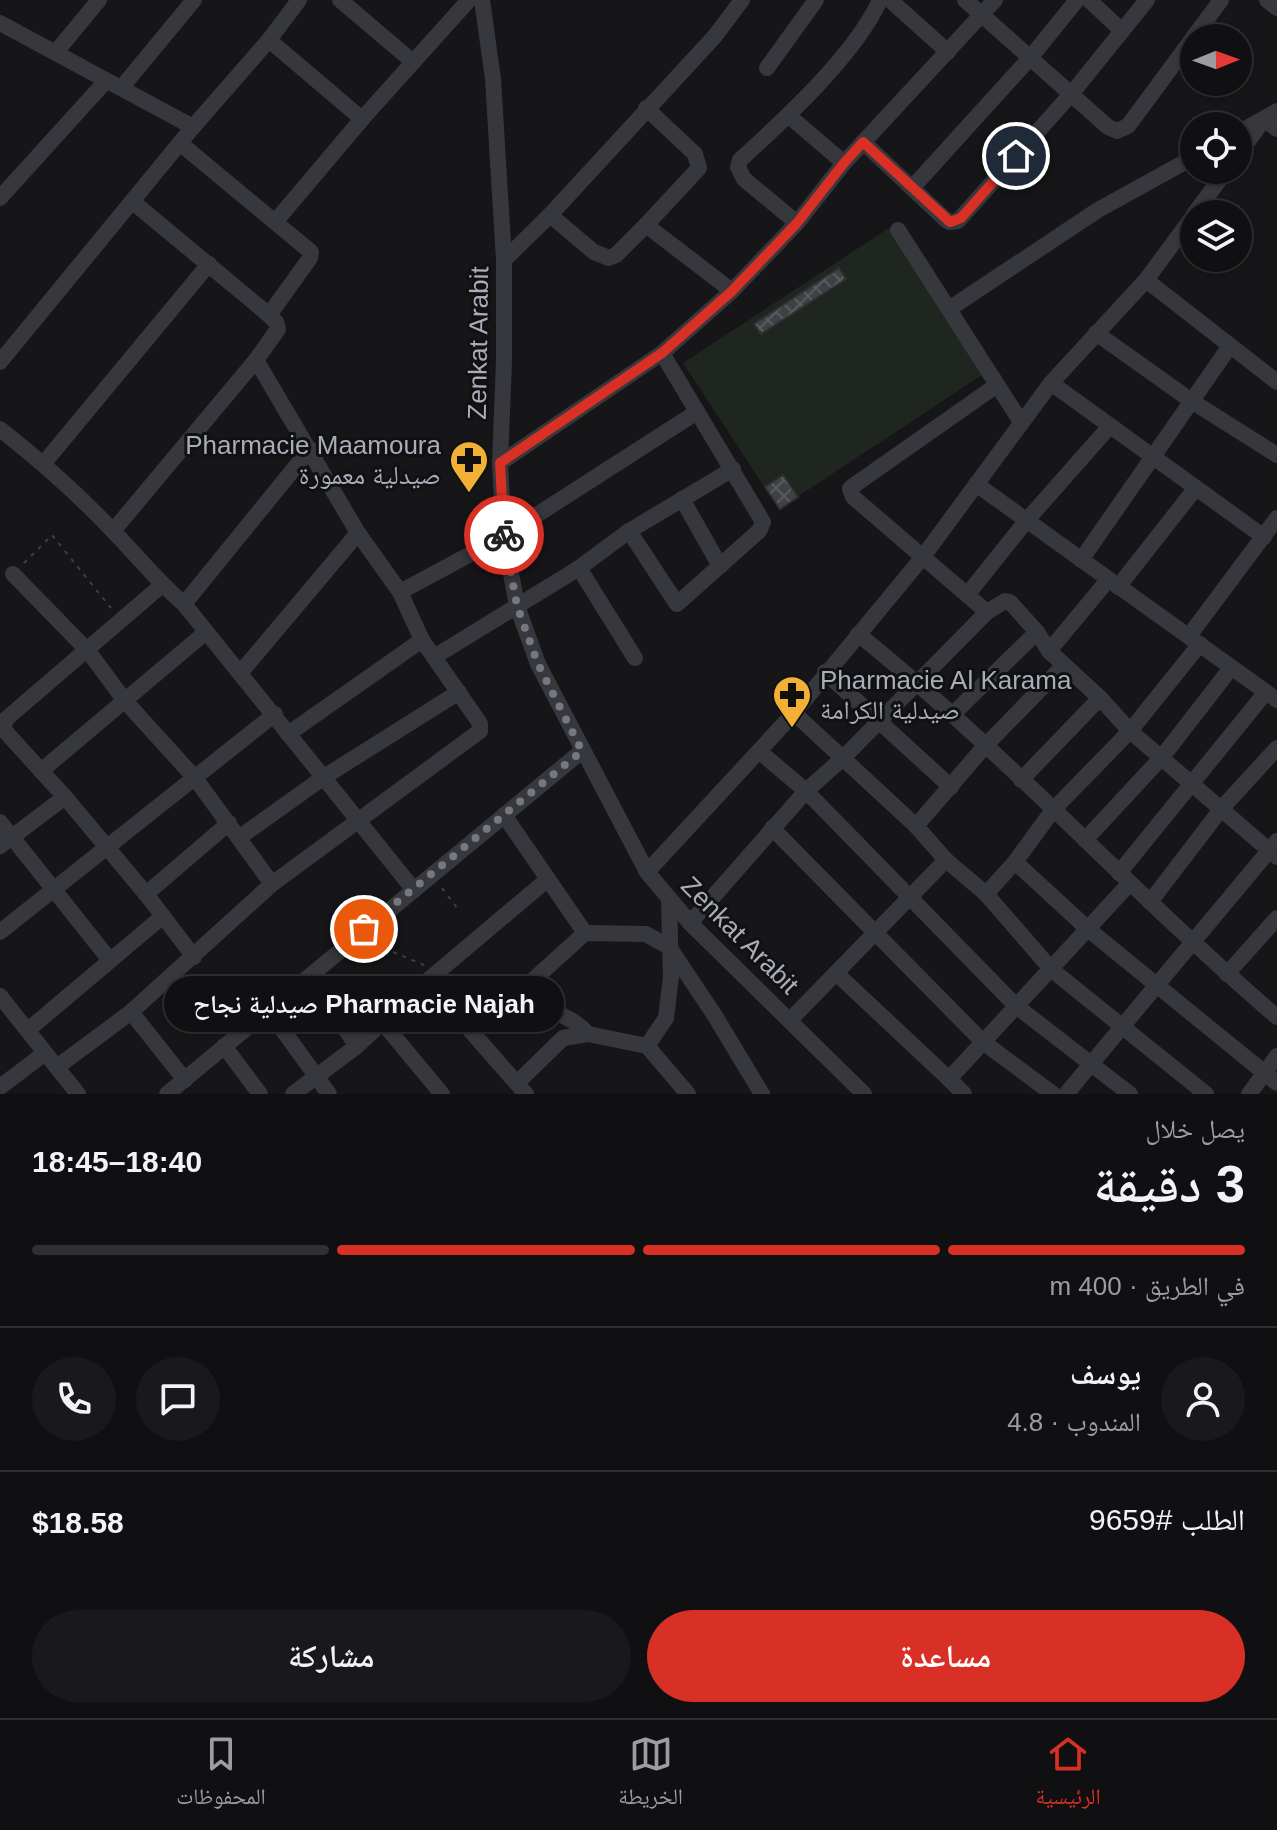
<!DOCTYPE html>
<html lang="ar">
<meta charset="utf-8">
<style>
body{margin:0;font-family:Helvetica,"Noto Naskh Arabic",sans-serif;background:#19191b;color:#f1f3f6;direction:rtl;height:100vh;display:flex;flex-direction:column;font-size:30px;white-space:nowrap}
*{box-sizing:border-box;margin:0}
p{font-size:26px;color:#9c9d9f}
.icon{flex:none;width:44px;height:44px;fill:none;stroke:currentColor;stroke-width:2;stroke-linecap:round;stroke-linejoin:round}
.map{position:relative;height:1094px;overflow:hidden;direction:ltr}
.details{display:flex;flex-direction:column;background:#101012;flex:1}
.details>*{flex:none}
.needle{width:52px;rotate:89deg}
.tools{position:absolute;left:1180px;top:24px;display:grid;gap:16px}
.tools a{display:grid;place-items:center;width:72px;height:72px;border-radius:50%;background:#101012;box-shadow:0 2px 6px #0004,0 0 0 2px #303032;font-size:40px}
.pin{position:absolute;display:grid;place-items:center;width:68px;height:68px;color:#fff;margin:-34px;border:4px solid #fff;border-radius:50%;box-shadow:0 2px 8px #0007}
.courier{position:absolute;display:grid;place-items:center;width:80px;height:80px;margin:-40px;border:6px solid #d93025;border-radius:50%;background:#fff;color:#222;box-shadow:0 2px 10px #0007}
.bubble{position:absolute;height:56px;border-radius:28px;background:#101012;box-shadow:0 2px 6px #0004,0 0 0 2px #303032;font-size:26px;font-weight:600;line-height:56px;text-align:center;direction:rtl}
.head em{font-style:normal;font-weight:600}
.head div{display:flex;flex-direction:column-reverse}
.head{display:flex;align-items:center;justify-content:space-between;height:136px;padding:0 32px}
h1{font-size:52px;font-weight:600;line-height:60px}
.bar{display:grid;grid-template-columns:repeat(4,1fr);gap:12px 8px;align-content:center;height:96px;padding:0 32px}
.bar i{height:10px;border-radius:6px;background:#303032}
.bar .selected{background:#d93025}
.bar p{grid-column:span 4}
.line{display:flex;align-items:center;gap:20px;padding:0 32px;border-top:2px solid #303032}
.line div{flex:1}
.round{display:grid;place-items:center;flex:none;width:84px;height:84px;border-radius:42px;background:#19191b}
.cta{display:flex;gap:16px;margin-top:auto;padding:16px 32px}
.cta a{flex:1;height:92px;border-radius:48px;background:#d93025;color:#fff;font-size:32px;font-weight:600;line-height:92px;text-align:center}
.cta a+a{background:#19191b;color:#f1f3f6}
.menu{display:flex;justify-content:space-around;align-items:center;height:112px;border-top:2px solid #303032;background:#101012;font-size:22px;color:#9c9d9f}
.menu a{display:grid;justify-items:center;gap:4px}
.menu .selected{color:#d93025}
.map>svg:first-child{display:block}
.pitch{fill:#1e261f}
.building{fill:url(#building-cross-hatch);stroke:#303034;stroke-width:2}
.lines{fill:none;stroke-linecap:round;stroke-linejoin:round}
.path{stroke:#3d3f44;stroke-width:2;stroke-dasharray:4 6;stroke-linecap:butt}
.minor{stroke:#37383d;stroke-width:16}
.done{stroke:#757880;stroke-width:8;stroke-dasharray:0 14.4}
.route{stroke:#d93025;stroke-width:10}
.labels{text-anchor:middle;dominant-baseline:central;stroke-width:6;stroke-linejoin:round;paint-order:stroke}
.street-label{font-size:26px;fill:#a8adb8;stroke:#111113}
.poi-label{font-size:26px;fill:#a8adb8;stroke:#111113;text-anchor:end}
</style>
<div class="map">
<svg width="1277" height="1094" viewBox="0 0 1277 1094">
<defs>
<pattern id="building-cross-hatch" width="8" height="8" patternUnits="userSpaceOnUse" patternTransform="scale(2)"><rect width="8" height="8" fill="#404145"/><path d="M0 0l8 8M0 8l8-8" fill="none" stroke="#595a5e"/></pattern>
</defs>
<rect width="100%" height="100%" fill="#161618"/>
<polygon class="pitch" points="889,228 985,373 779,509 683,363"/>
<g class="building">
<polygon points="839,268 846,279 761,334 754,324"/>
<polygon points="783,475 798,497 780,509 765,487"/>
</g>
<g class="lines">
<g class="path">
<polyline points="24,563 52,535 111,608"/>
<polyline points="442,888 457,908"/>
<polyline points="393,952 424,965"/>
</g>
<g class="minor">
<polyline points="340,0 412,61"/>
<polyline points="482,0 493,79 504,260 504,361 500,463 504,536 517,606 538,664 647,872 690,923 864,1094"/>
<polyline points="890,0 948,52"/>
<polyline points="965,0 1108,127 1117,131 1128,126 1221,0"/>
<polyline points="1089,0 1122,31"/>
<polyline points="1267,0 1277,8"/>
<polyline points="0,23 193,127"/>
<polyline points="269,40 362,119"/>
<polyline points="56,52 99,0"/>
<polyline points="767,68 816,0"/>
<polyline points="122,87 194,0"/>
<polyline points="789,116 844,163"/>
<polyline points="1238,133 1277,111"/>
<polyline points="863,142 946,220 950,222 958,221 1072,93 1147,0"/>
<polyline points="181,144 311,252 310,258 269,315"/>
<polyline points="1238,155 1264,119 1277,129"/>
<polyline points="912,188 1030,58 1077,0"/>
<polyline points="0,198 105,82"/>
<polyline points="1194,214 1227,170"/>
<polyline points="550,215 594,252 609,258 616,255 646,225 699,168 695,154 646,108"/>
<polyline points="275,222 362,119 469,0"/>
<path d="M797,223l-53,-44 -6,-12 2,-7c45,-41 115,-105 140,-160"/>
<polyline points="646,225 732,291"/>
<polyline points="898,230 1021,422"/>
<polyline points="504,260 550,215 715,36 742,0"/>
<polyline points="1146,280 1277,382"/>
<polyline points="949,309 1098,210 1194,157"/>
<polyline points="1096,333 1193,402 1277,455"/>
<polyline points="0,362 193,127 269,40 299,0"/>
<polyline points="1051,383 1264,537"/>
<polyline points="997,385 853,486 850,489 853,497 987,612 1005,601 1010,602 1037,632 1049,651 1100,698 1130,731 1277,857"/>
<path d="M0,429c41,32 79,66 115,104 23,24 43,49 69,71l230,286"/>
<polyline points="44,463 209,264"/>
<polyline points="500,463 662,353 732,291 797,223 844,163 995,0"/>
<polyline points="976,484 1277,700"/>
<polyline points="682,499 720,566"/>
<polyline points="113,531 256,360 278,329 276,322 269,315 133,202"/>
<polyline points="629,531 677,604 759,531 763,522 662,353"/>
<polyline points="1081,560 1230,346"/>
<polyline points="579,568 635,658"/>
<polyline points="13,574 88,651 125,701 195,778 272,884"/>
<polyline points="162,585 6,719 3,729 65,797 146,894 194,957"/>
<polyline points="1118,587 1195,489"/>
<polyline points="400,592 504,536 697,412"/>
<polyline points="967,595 1027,520 1110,426"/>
<polyline points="184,604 310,449"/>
<path d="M858,634c148,119 275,260 419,383"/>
<polyline points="1189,636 1277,518"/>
<polyline points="1049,651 1108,580"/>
<polyline points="434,657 579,568 629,531 733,469"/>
<polyline points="241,672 358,533"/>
<polyline points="825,672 951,787"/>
<polyline points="794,713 916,826 946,860 986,894 1052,970 1206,1094"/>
<polyline points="952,715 1037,632"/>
<polyline points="288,734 422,640"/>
<polyline points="760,752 806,791 1016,1006 1130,1094"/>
<polyline points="41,771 206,632"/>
<polyline points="1021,780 1100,698"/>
<polyline points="504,815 585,933"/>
<polyline points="0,822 109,959"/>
<polyline points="916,826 985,746 1064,665"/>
<polyline points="772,828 983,1042 1053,1094"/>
<polyline points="240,837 324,777 459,692"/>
<polyline points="1085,840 1162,757 1231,668"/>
<polyline points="0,846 65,797"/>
<polyline points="1015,862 1089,930 1277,1083"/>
<polyline points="647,872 794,713 922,558 1051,383 1146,280 1194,215"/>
<polyline points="1119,873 1266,692"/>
<polyline points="146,894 229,823"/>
<polyline points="986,894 1015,862 1053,810 1130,731 1200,644"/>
<polyline points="1150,902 1222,808 1277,748"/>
<polyline points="690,923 806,791 843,758 987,612"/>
<polyline points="364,929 381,947"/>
<polyline points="0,932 275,714"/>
<polyline points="836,973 949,1079 1129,884"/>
<polyline points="1227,974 1277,918"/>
<polyline points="310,978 357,1046"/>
<polyline points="427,981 526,1094"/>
<polyline points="0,996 78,1094"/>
<polyline points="269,1011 329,1094"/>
<polyline points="131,1012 185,1080"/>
<polyline points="791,1019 946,860"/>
<polyline points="383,1023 442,1094"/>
<polyline points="28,1030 163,916"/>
<path d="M588,1034c-19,-22 -53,-26 -65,-41l9,-12 53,-48 61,1 23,13 46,69 47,78"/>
<polyline points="224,1046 260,1094"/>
<polyline points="647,1046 666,1018 671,977 669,900"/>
<polyline points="57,1067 131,1012 272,884 480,731 480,724 477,719 422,640 400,592 358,533 256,360"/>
<polyline points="949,1079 964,1094"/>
<polyline points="517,1083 563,1038 588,1034 647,1046 688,1094"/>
<polyline points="0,1087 45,1053"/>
<polyline points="167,1094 582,751"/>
<polyline points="293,1094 357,1046 427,981 548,879"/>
<polyline points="1066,1094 1277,841"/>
<polyline points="1249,1094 1277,1056"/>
</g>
</g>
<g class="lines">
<polyline class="done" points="364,929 582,751 538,664 517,606 504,535"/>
<polyline class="route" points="504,535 500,463 662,353 732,291 797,223 844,163 863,142 950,222 961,218 1016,156"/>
</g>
<defs>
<g id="pharmacy-pin" transform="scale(2)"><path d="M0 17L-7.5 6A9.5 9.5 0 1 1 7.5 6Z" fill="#f2b134" stroke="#111113"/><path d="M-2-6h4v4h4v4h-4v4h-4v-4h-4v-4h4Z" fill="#111"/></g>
</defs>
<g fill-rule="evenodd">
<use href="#pharmacy-pin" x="469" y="460"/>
<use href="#pharmacy-pin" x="792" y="695"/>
</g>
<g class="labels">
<g class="street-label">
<text transform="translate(478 343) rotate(-89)">Zenkat Arabit</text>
<text transform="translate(740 935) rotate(45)">Zenkat Arabit</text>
</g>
<g class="poi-label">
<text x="441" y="445">Pharmacie Maamoura<tspan x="441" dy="30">صيدلية معمورة</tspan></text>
<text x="820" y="680" text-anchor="start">Pharmacie Al Karama<tspan x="820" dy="30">صيدلية الكرامة</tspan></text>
</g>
</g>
</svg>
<div class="tools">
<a><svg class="needle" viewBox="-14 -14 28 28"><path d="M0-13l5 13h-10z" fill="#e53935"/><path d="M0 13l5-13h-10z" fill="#9c9d9f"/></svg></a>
<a><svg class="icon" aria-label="locate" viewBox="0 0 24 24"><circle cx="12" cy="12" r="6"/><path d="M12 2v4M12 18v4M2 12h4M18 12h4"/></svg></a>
<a><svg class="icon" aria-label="layers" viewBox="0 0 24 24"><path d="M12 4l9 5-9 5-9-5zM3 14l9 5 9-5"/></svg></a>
</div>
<div class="pin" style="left:364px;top:929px;background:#ea580c"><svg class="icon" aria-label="bag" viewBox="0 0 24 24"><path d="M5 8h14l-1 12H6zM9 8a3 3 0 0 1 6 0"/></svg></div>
<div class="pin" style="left:1016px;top:156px;background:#1f2937"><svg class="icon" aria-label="home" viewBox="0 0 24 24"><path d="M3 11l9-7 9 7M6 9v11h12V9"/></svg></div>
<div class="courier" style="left:504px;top:535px"><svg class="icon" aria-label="bike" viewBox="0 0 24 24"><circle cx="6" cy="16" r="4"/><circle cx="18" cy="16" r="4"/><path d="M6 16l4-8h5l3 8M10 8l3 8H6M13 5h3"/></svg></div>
<div class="bubble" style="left:164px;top:976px;width:400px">Pharmacie Najah صيدلية نجاح</div>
</div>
<section class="details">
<div class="head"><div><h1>3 دقيقة</h1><p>يصل خلال</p></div><em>18:40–18:45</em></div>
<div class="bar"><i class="selected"></i><i class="selected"></i><i class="selected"></i><i></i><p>في الطريق · 400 m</p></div>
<div class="line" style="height:144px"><a class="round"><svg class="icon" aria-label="person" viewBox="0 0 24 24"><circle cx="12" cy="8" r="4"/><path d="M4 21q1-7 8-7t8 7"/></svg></a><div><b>يوسف</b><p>المندوب · 4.8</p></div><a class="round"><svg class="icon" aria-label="chat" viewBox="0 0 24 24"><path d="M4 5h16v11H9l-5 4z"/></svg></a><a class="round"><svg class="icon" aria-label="phone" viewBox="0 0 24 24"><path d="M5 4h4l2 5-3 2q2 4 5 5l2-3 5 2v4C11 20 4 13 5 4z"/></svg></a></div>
<div class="line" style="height:104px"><div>الطلب #9659</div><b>$18.58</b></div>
<div class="cta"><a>مساعدة</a><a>مشاركة</a></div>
</section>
<nav class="menu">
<a class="selected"><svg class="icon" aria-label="home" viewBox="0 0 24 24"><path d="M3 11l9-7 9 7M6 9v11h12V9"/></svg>الرئيسية</a>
<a><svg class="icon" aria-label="map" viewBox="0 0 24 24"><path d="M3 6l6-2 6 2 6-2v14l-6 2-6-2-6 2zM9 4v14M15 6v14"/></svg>الخريطة</a>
<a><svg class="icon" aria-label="saved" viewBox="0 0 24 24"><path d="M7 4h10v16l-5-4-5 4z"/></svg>المحفوظات</a>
</nav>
